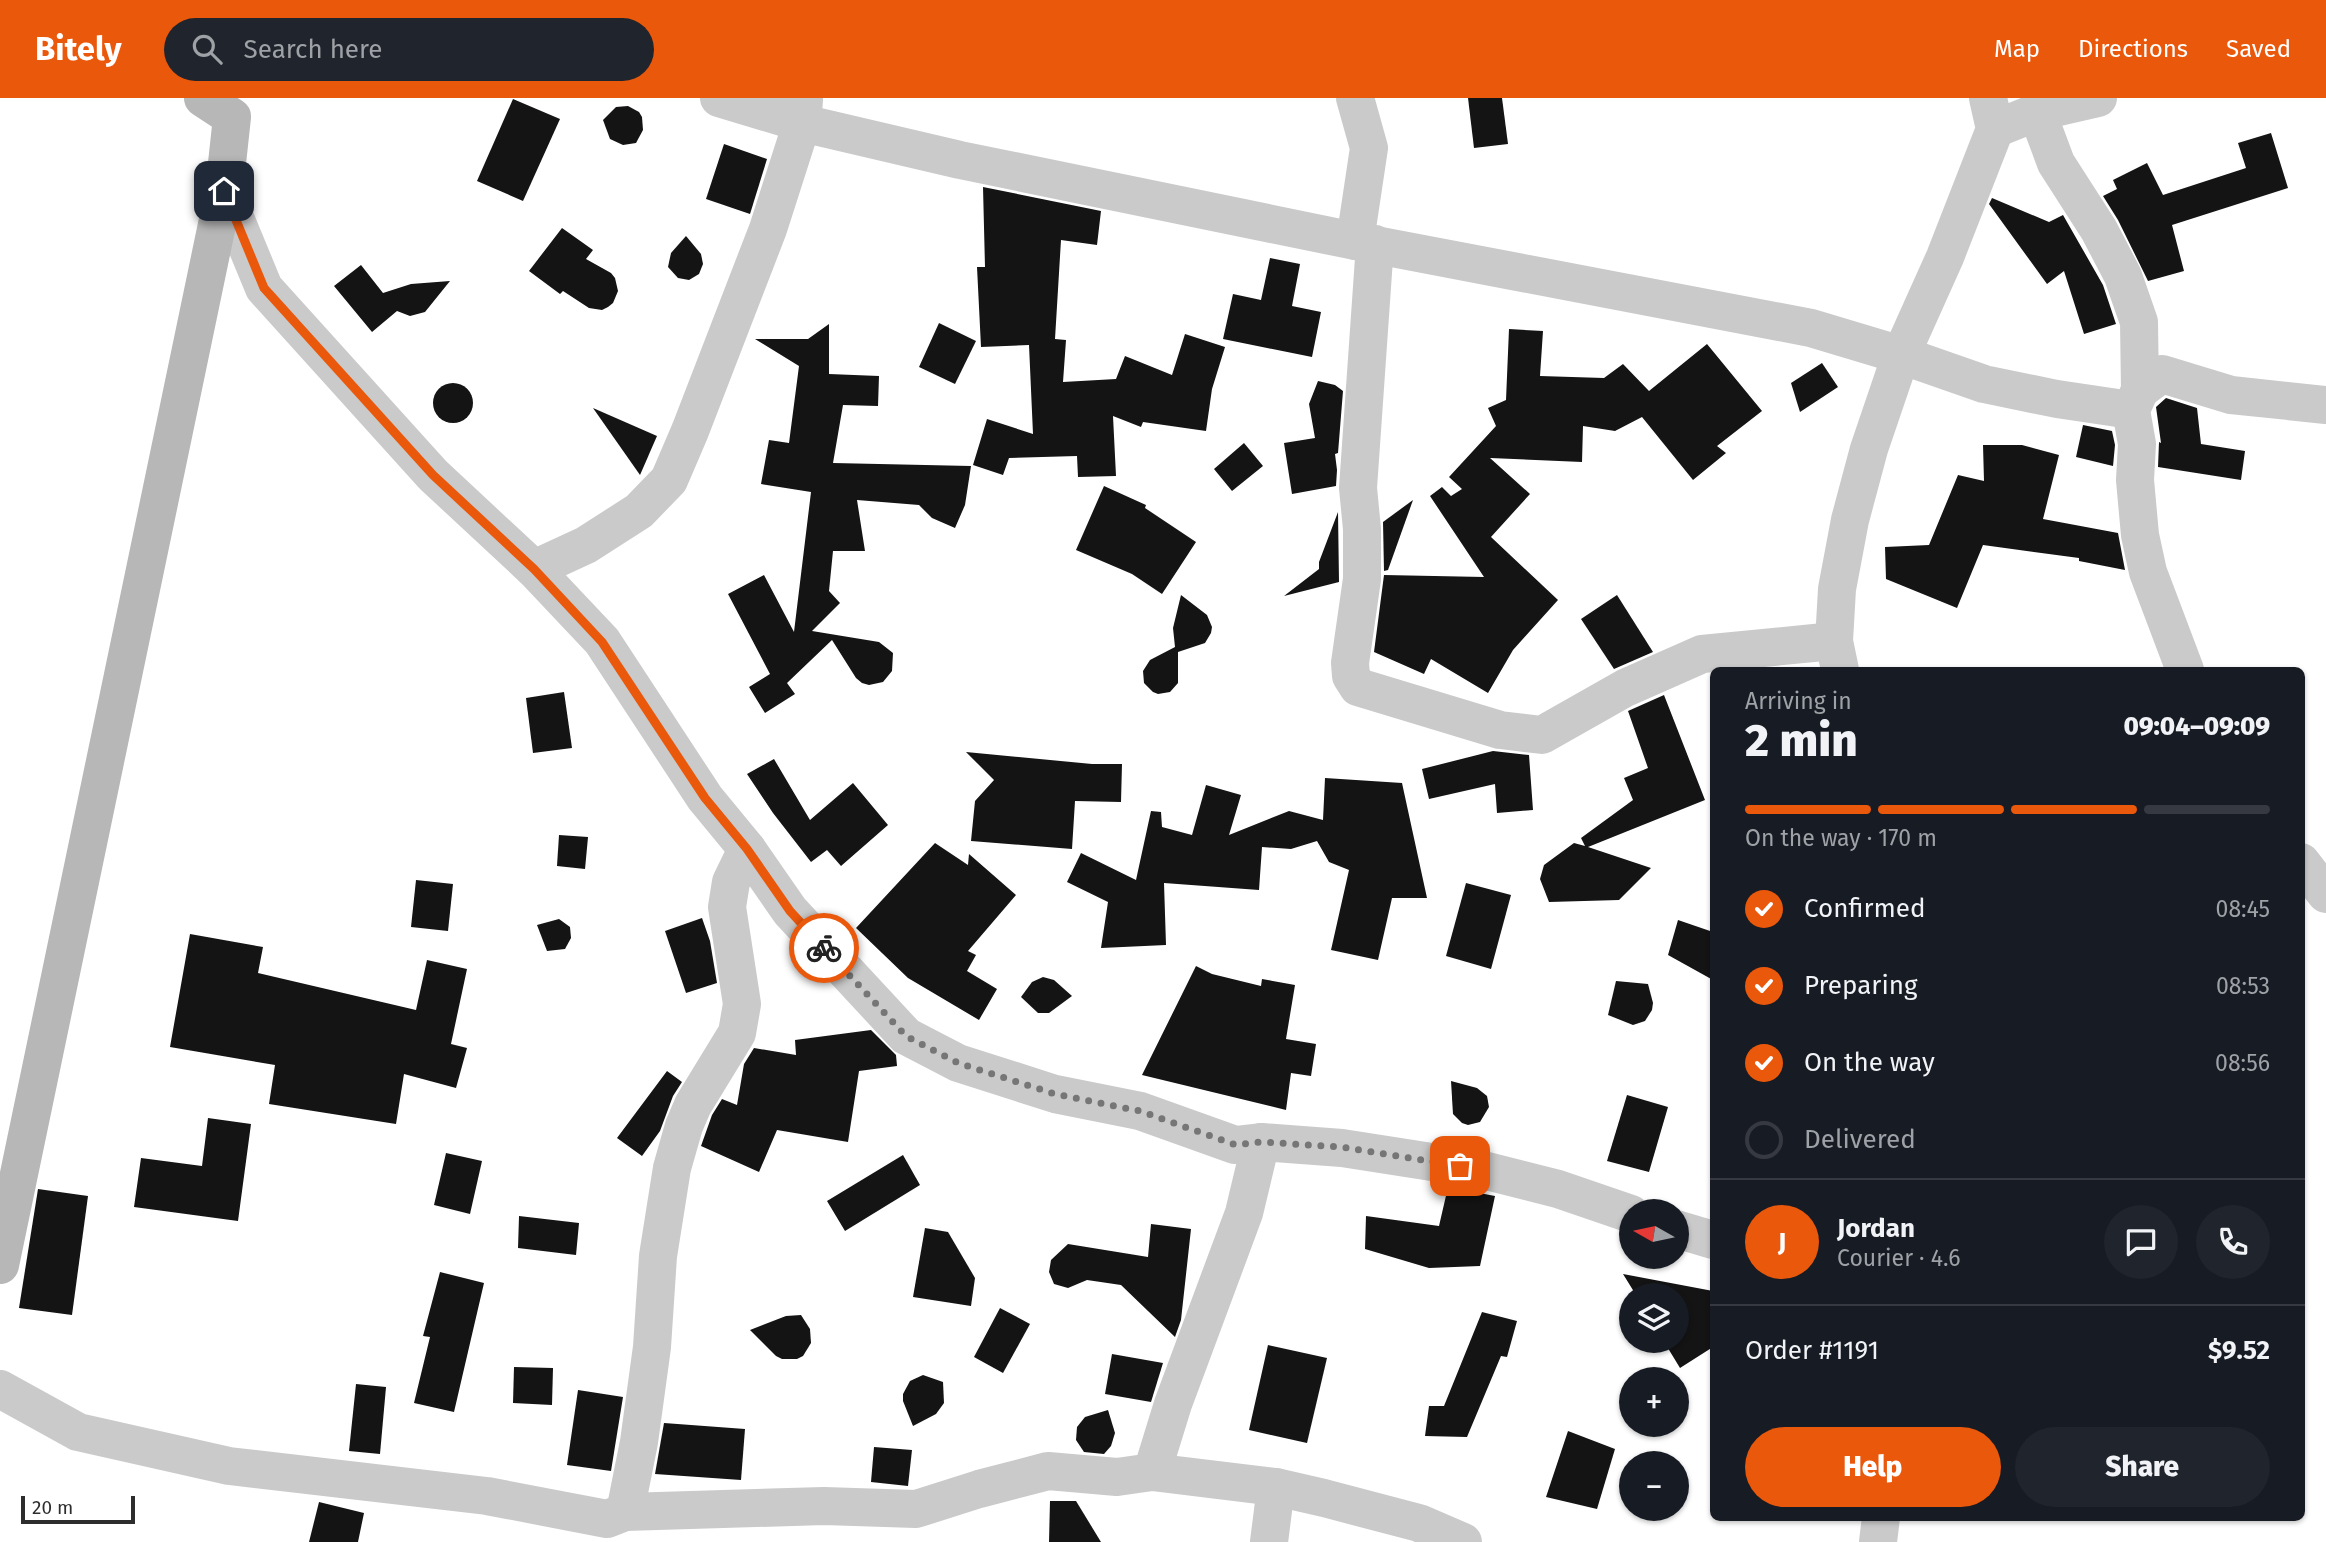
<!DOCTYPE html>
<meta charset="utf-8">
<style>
body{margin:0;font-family:"Fira Sans",sans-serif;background:#20242c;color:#f1f3f6;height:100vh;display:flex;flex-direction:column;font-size:26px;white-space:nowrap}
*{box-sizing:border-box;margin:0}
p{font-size:23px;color:#9ea1a6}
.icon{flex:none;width:38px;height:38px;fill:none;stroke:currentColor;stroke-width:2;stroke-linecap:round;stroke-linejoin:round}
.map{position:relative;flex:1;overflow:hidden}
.sheet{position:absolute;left:1710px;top:569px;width:595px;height:854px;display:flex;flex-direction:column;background:#171b24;border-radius:10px;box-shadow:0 2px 5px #0004}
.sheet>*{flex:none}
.needle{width:46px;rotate:279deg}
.controls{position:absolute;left:1619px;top:1101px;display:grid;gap:14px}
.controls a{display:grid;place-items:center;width:70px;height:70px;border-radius:50%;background:#171b24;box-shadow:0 2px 5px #0004;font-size:35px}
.scale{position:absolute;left:21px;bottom:18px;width:114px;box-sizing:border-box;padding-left:7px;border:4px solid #2d2d2d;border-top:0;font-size:19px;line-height:24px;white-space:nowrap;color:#2d2d2d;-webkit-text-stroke:5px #fff;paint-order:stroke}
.pin{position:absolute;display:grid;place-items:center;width:60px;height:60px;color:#fff;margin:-30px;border-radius:14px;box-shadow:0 4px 10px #0006}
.courier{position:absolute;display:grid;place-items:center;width:70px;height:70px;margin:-35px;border:5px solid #ea580c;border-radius:50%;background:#fff;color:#222;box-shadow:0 2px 9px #0007}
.headline em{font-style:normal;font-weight:800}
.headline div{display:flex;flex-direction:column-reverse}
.headline{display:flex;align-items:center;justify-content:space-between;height:119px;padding:0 35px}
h1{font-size:46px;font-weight:800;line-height:52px}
.bar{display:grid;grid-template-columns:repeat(4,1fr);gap:10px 7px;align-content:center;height:84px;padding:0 35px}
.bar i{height:9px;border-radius:5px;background:#363941}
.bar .active{background:#ea580c}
.bar p{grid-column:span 4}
.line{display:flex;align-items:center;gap:18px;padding:0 35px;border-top:2px solid #363941}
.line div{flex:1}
.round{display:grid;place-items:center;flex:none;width:74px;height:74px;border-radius:37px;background:#20242c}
ol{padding:0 35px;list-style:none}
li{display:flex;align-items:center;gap:21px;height:77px}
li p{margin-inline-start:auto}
li .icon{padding:7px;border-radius:50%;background:#ea580c;color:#fff;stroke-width:4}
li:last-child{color:#9ea1a6}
li i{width:38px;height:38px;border:4px solid #363941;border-radius:50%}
.primary-button{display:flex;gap:14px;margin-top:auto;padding:14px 35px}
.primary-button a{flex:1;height:80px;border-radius:42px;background:#ea580c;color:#fff;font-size:28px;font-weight:800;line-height:80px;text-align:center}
.primary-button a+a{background:#20242c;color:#f1f3f6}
header{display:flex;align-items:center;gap:42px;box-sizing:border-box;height:98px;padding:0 35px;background:#ea580c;color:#fff}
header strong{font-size:33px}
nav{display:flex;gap:38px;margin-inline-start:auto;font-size:24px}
.search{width:490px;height:63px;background:#20242c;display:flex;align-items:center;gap:18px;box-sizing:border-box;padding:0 24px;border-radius:38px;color:#9ea1a6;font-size:26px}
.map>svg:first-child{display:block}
.building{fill:#141414}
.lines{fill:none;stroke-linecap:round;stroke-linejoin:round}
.minor{stroke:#cacaca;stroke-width:38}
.secondary{stroke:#b7b7b7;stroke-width:38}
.done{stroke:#767676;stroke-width:7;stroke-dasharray:0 12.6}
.route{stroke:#ea580c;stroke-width:9}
</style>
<header>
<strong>Bitely</strong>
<div class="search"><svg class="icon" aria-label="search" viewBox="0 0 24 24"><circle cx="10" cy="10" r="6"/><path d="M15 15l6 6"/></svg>Search here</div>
<nav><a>Map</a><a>Directions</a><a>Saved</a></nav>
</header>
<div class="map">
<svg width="2326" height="1444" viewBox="0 0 2326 1444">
<rect width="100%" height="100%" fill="#fff"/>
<g class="building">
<polygon points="1468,0 1502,0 1508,46 1474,50"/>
<polygon points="513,1 560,21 523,103 477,83"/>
<polygon points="628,8 639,14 642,19 643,32 636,45 623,47 610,41 603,22 616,9"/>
<polygon points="2271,35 2288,90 2172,127 2184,173 2148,183 2118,122 2103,98 2117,91 2113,82 2147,65 2163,97 2246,70 2238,45"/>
<polygon points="724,46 767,61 750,116 706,101"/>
<polygon points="983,89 1101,113 1097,147 1061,142 1055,241 1066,242 1063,284 1116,281 1125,258 1172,277 1185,236 1225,249 1212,291 1206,333 1143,324 1141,329 1113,318 1116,378 1078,379 1077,358 1009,360 1003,377 973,367 987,321 1033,336 1029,247 981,249 977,169 985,169"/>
<polygon points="1992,100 2049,124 2063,117 2103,187 2116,226 2084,236 2064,173 2047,186 1989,106"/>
<polygon points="562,130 593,152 586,161 611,175 615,180 618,193 613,205 608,209 602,212 589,210 563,193 560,196 529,173"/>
<polygon points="686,138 701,156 703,166 699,176 689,182 678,180 668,169 671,155"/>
<polygon points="1270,160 1300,166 1292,208 1321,214 1312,259 1223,241 1233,196 1261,202"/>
<polygon points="361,167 383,195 411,186 450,183 425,214 410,218 397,213 372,234 334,188"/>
<polygon points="939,225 976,243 955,286 919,269"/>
<polygon points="829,226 829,276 879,278 878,308 843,307 833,365 971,368 965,407 955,430 932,420 919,407 857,402 865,453 833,453 829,493 840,505 812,533 879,544 893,555 892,573 883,584 869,587 862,585 856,580 832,542 787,585 795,596 765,615 749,589 770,576 728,496 764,477 794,534 811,394 761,386 769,342 789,345 799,268 755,241 808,241"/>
<polygon points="1509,231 1543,233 1540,278 1604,280 1623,266 1649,293 1707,246 1762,313 1717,348 1726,355 1693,382 1642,319 1615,333 1583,328 1582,364 1490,360 1530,396 1491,439 1558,502 1513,552 1488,595 1431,561 1424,576 1374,554 1384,477 1484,479 1430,398 1442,389 1451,398 1462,391 1449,379 1496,328 1488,310 1506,302"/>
<polygon points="1822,265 1838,289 1800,314 1791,285"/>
<polygon points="1318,283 1335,287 1343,293 1338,355 1335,356 1337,372 1336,388 1292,396 1284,345 1315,340 1309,306"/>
<circle cx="453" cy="305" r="20"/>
<polygon points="2166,300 2197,310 2201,346 2245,353 2241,382 2158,369 2159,344 2161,345 2156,309"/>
<polygon points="593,310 657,338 640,377"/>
<polygon points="2083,327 2112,333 2115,347 2113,368 2076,359"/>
<polygon points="1244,345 1263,368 1232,393 1214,371"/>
<polygon points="1983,347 2022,347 2059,357 2043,421 2118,435 2125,472 2079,463 2079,460 1983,447 1957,510 1886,481 1885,449 1929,447 1958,377 1984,383"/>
<polygon points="1104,388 1146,407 1145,410 1196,444 1162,496 1132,476 1076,452"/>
<polygon points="1413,402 1388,472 1384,473 1383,424"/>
<polygon points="1338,414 1339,484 1284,498 1319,471 1319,464"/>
<polygon points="1181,497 1207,517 1212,529 1211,535 1205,545 1178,554 1178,585 1170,594 1158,596 1153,594 1144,585 1143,573 1150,562 1175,549 1173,530"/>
<polygon points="1617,497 1653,554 1614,571 1581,521"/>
<polygon points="564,594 572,650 533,655 526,600"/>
<polygon points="1664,597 1705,702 1588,749 1651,770 1619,802 1549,804 1540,781 1544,767 1574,745 1585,748 1581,740 1633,702 1624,680 1648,670 1628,613"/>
<polygon points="1493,653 1529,657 1533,712 1497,715 1495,686 1429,701 1422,671"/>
<polygon points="966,654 1092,666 1122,666 1121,704 1075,703 1072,751 971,743 975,703 994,682"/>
<polygon points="774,661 810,722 853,685 888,727 841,768 827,752 811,764 773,715 747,676"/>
<polygon points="1325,680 1402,685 1427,800 1392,800 1378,862 1331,852 1349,772 1329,764 1317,743 1291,751 1262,749 1259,792 1164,785 1166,847 1101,850 1108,804 1067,784 1081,755 1136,782 1151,713 1161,714 1162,729 1192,737 1206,687 1241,697 1229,737 1289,713 1323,722"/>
<polygon points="559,737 588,739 585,771 557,768"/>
<polygon points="935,745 968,767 969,756 1016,797 968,853 976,857 967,873 997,891 979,922 908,880 856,830"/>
<polygon points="416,782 453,786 448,833 411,829"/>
<polygon points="1466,785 1511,797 1491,871 1446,858"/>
<polygon points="702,820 710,843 717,885 686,895 665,833"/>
<polygon points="559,821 570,829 571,840 565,851 547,853 537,827"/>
<polygon points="1678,822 1713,834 1713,882 1668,857"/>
<polygon points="190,836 263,849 258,875 416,912 427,862 467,871 451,946 467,950 456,990 404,976 396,1026 269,1006 275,967 170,949"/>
<polygon points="1196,868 1212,876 1261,888 1262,881 1295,887 1286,941 1316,946 1311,978 1291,975 1286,1012 1142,977"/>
<polygon points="1043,879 1054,882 1072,898 1049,915 1038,915 1021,899 1032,884"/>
<polygon points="1616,883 1648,886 1653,905 1652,912 1645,923 1633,927 1608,917"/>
<polygon points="871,932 896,957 897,968 859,973 848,1044 777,1032 759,1074 701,1048 712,1017 722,1001 737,1007 744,966 754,950 796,957 795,942"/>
<polygon points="667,973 682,984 673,998 660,1033 642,1058 617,1040"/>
<polygon points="1451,983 1477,990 1487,998 1489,1009 1480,1024 1468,1027 1462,1025 1453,1016"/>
<polygon points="1627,997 1668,1009 1649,1074 1607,1063"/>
<polygon points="208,1020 251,1026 238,1123 134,1109 141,1060 202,1068"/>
<polygon points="446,1055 482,1063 470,1116 434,1107"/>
<polygon points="903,1057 920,1087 845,1133 827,1103"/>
<polygon points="1448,1089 1495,1098 1480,1168 1429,1170 1365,1151 1366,1118 1439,1128"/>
<polygon points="38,1091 88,1098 72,1217 19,1210"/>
<polygon points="519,1118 579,1125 576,1157 518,1150"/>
<polygon points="1151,1126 1191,1131 1181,1222 1175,1239 1121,1187 1087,1182 1068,1190 1054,1186 1049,1174 1051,1162 1068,1146 1148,1159"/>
<polygon points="925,1130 948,1134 975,1180 971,1208 913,1199"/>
<polygon points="440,1174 484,1185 454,1314 414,1305 430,1239 423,1238"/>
<polygon points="1623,1176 1713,1193 1713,1249 1680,1270 1663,1242 1676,1242 1676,1197 1636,1197"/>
<polygon points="1000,1210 1030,1226 1003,1275 974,1259"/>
<polygon points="1482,1214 1517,1223 1507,1259 1501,1258 1467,1339 1425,1338 1429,1308 1444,1308"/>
<polygon points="801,1217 810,1231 811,1245 803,1258 797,1261 782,1261 776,1258 750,1232 786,1218"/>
<polygon points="1268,1247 1327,1260 1307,1345 1249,1332"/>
<polygon points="1112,1256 1163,1265 1151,1304 1105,1296"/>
<polygon points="514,1269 553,1270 552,1307 513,1305"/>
<polygon points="923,1277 943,1284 944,1305 936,1316 913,1328 903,1303 903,1296 910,1283"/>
<polygon points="356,1286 386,1289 380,1356 349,1353"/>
<polygon points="578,1292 623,1299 611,1373 567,1367"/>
<polygon points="1108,1312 1115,1335 1111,1348 1104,1356 1084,1354 1076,1342 1077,1329 1085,1319"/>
<polygon points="664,1325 745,1331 741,1382 655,1376"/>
<polygon points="1568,1333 1615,1351 1597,1411 1546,1399"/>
<polygon points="874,1349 912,1352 908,1388 871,1384"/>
<polygon points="1050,1403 1076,1403 1101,1444 1049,1444"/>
<polygon points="319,1404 364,1415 358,1444 309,1444"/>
</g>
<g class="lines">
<g class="minor">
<polyline points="719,0 802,25 960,62 1355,143 1811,230 1901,257 1984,286 2057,301 2131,312"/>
<polyline points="1355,0 1369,50 1355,143"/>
<polyline points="2037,14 2098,0"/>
<polyline points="1995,31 2037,14 2056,65 2099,132 2123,178 2139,224 2140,292 2131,312 2137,346 2135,382 2140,437 2148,474 2185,572"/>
<polyline points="224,93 264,190 433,377 534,471 602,543 705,700 747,751 790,813 906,938 958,965 1055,996 1140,1013 1235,1047 1261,1044 1342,1050 1483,1072 1558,1091 1631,1116"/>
<polyline points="1375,146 1358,390 1362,431 1362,481 1350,565 1351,578 1358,589 1500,632 1542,637 1625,590 1702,556 1834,543"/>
<polyline points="2140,292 2162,276 2231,297 2326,307"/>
<polyline points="534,471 586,447 639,413 669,382 690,333 768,131 802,25 804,2"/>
<polyline points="1840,572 1834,543 1837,491 1850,422 1869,351 1901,257 1945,159 1995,31 1988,0"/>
<polyline points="2301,764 2326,796"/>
<polyline points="1676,1131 1713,1142"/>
<polyline points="0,1291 78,1334 229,1368 487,1398 607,1421 625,1414 824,1408 916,1411 979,1391 1048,1373 1117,1379 1152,1374 1276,1389 1324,1400 1419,1425 1463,1444"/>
<polyline points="1152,1374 1173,1306 1244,1115 1261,1044"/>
<polyline points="625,1414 639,1344 652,1249 658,1158 672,1070 684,1028 693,1007 737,935 742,906 727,809 731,784 747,751"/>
<polyline points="1269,1444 1276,1389"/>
<polyline points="1878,1444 1881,1419"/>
</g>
<polyline class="secondary" points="0,1167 224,93 232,19 203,0"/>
</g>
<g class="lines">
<polyline class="done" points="824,850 906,938 958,965 1055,996 1140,1013 1236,1047 1261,1044 1342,1049 1460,1068"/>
<polyline class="route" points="224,93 264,190 433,377 534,471 602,544 705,700 747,751 790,813 824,850"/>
</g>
</svg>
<div class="controls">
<a><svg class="needle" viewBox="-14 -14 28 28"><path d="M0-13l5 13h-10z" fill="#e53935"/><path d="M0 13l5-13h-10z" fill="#9ea1a6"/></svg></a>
<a><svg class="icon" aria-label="layers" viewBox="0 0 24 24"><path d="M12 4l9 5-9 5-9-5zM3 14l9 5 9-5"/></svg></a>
<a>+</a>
<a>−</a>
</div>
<div class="scale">20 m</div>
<div class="pin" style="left:1460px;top:1068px;background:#ea580c"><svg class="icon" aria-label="bag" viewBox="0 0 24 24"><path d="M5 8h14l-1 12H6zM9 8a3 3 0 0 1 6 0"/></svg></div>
<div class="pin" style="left:224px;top:93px;background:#1f2937"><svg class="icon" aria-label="home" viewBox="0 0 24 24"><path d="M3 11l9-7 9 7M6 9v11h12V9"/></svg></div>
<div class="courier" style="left:824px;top:850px"><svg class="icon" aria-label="bike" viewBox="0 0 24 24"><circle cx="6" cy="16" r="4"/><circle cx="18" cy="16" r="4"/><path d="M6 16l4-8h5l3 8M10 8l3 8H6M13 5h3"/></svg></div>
<section class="sheet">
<div class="headline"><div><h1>2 min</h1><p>Arriving in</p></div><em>09:04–09:09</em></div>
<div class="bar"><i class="active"></i><i class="active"></i><i class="active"></i><i></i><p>On the way · 170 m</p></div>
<ol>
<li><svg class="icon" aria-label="check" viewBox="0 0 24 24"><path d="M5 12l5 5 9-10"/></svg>Confirmed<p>08:45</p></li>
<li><svg class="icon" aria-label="check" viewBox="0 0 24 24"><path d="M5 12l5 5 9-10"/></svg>Preparing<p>08:53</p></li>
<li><svg class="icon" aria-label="check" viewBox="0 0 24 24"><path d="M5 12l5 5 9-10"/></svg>On the way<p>08:56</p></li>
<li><i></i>Delivered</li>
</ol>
<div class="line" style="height:126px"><b class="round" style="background:#ea580c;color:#fff">J</b><div><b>Jordan</b><p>Courier · 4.6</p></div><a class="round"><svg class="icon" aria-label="chat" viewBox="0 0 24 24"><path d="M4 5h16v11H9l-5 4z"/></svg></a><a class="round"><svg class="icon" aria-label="phone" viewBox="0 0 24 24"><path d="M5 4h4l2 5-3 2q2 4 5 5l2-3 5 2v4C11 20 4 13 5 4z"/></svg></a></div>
<div class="line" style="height:91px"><div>Order #1191</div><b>$9.52</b></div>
<div class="primary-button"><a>Help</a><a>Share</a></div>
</section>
</div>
